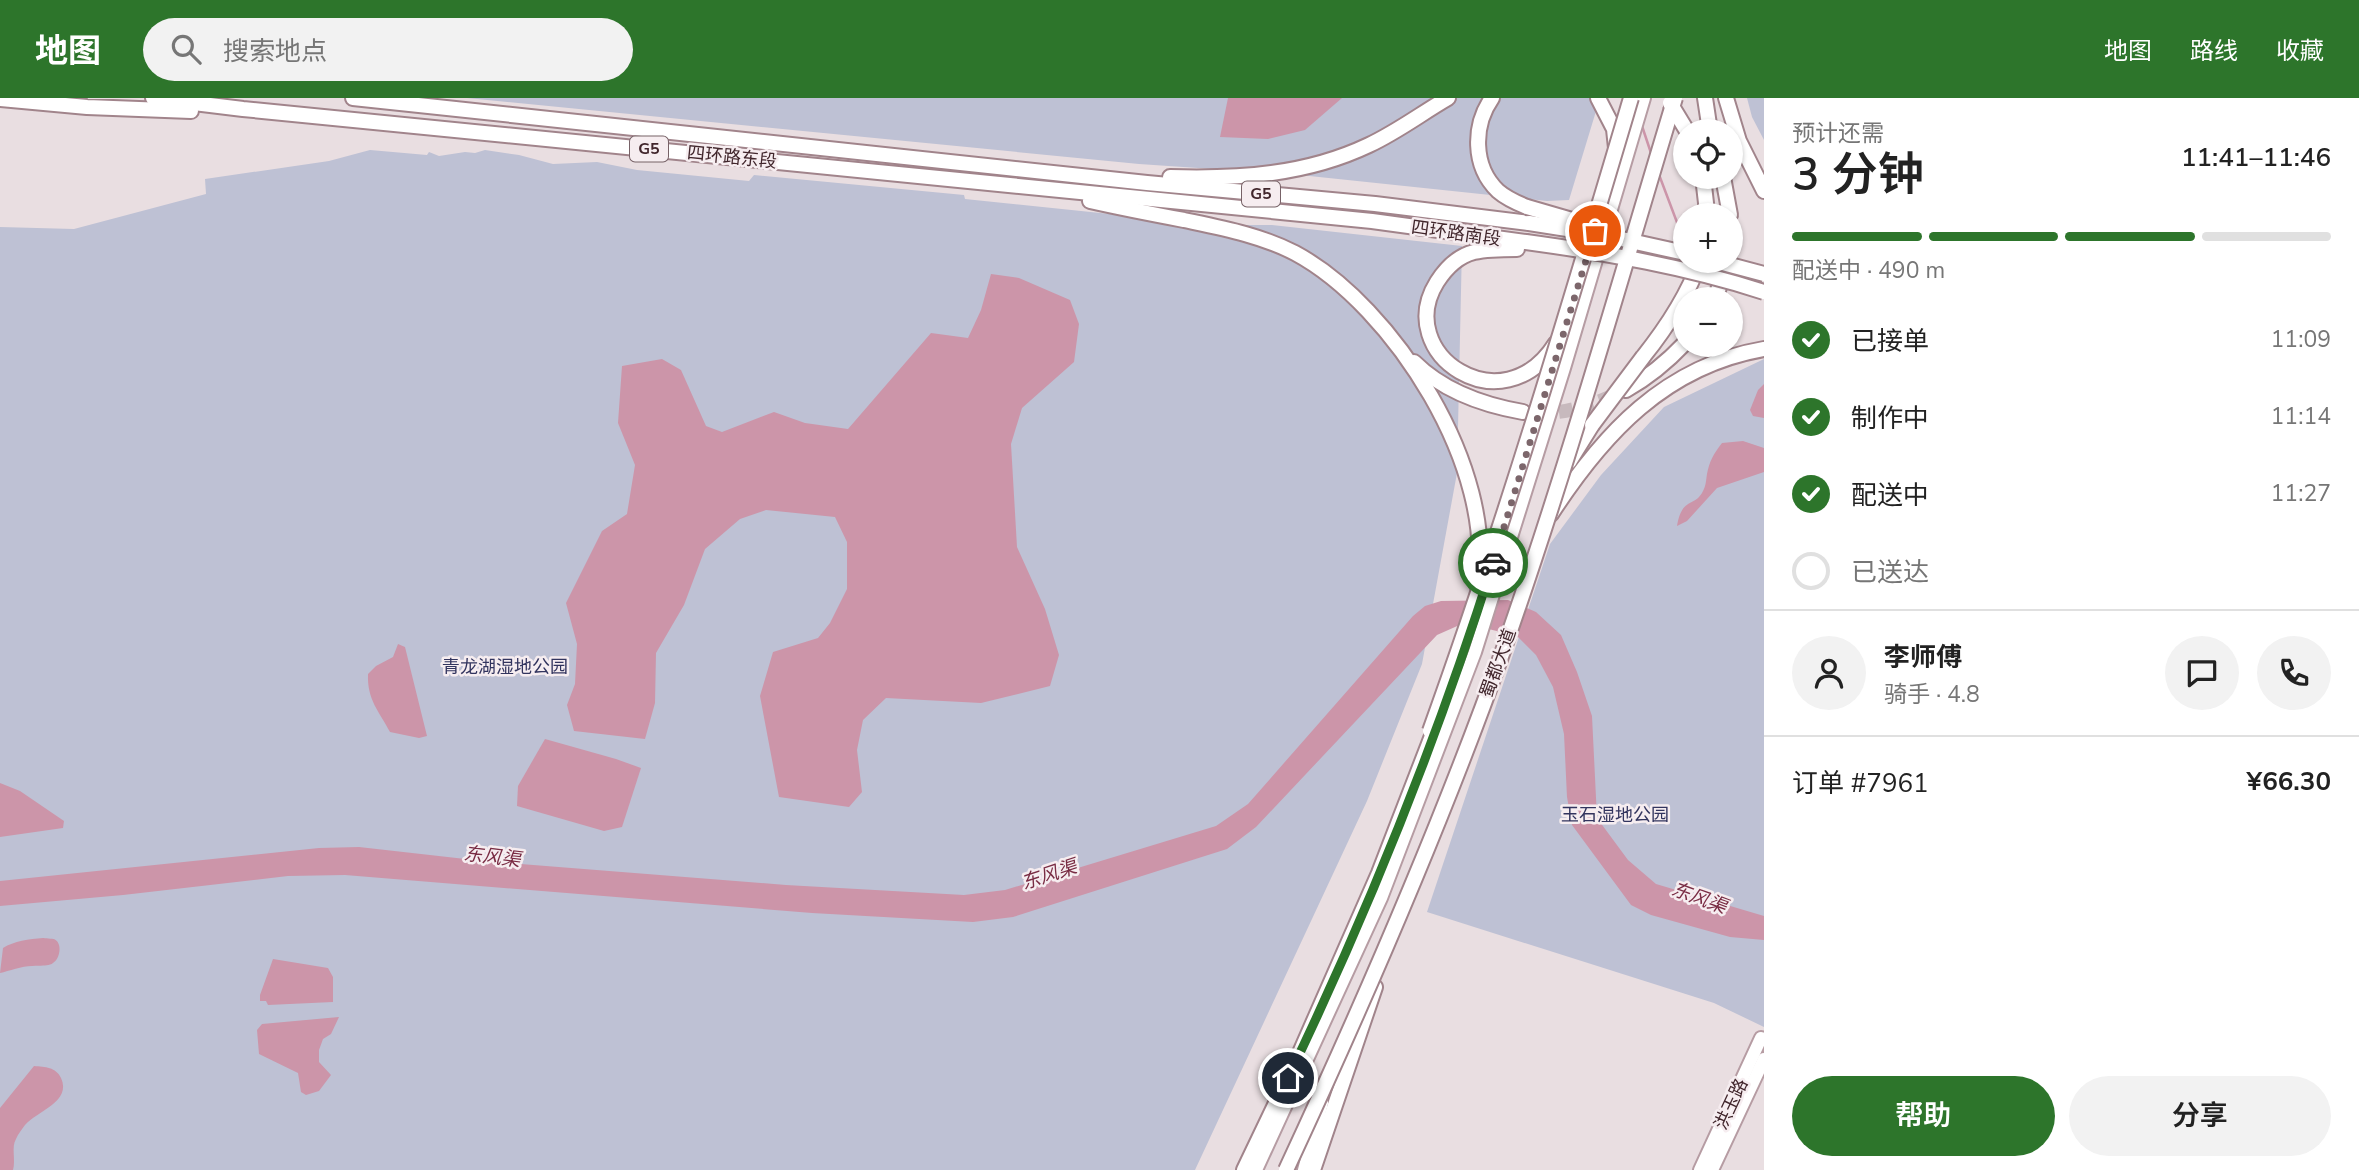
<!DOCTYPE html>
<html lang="zh">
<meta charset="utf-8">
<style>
body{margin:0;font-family:"Nunito Sans","Noto Sans SC",sans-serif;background:#f2f2f2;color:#222;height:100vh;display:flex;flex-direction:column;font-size:26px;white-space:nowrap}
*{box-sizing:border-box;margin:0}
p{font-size:23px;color:#767676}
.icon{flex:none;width:38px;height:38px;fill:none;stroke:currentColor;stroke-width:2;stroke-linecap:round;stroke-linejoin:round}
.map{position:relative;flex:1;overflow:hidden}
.side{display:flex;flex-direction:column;background:#fff;width:595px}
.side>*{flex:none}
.buttons{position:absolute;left:1673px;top:21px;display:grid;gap:14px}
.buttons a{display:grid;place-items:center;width:70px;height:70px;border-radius:50%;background:#fff;box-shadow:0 2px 5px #0004;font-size:35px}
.pin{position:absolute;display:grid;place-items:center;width:60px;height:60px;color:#fff;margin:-30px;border:4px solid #fff;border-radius:50%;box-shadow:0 2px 7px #0007}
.courier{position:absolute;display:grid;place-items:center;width:70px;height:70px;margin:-35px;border:5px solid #2d752b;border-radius:50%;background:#fff;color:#222;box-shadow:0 2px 9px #0007}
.overview em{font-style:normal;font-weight:600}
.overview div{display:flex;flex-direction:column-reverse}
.overview{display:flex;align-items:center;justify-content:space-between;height:119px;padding:0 28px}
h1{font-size:46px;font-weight:600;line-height:52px}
.bar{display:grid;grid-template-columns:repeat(4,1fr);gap:10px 7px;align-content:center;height:84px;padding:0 28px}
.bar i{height:9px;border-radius:5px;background:#e0e0e0}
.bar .active{background:#2d752b}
.bar p{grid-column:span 4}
.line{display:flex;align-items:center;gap:18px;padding:0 28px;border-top:2px solid #e0e0e0}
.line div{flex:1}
.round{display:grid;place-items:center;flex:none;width:74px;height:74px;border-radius:37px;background:#f2f2f2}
ol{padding:0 28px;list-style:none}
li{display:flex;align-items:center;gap:21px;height:77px}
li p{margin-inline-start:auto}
li .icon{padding:7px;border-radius:50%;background:#2d752b;color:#fff;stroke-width:4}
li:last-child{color:#767676}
li i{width:38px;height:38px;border:4px solid #e0e0e0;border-radius:50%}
.cta{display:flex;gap:14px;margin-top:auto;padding:14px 28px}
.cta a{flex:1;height:80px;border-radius:42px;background:#2d752b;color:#fff;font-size:28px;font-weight:600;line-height:80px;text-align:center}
.cta a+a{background:#f2f2f2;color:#222}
header{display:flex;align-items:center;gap:42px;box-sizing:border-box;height:98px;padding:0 35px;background:#2d752b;color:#fff}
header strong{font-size:33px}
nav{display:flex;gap:38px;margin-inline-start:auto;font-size:24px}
.search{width:490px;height:63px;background:#f2f2f2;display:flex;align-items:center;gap:18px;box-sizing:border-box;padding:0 24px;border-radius:38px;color:#767676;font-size:26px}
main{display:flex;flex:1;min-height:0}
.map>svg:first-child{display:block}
.green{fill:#bec1d4}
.water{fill:#cc95a9}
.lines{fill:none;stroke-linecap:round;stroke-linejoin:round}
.stream{stroke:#cc95a9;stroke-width:2.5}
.highway-tunnel{stroke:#c7b9bd;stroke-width:14;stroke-dasharray:14 7;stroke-linecap:butt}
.major-casing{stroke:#b69ca3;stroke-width:16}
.highway-casing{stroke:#a1848b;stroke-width:18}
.major{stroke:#fff;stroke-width:12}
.highway{stroke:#fff;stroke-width:14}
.highway-bridge-casing{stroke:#a1848b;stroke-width:18;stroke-linecap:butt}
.highway-bridge{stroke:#fff;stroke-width:14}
.done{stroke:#7c666b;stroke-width:7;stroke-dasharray:0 12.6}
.route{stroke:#2d752b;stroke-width:9}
.labels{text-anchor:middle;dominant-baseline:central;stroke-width:5;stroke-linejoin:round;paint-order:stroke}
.shield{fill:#f6edf0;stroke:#776267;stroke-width:2}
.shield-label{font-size:16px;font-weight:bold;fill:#41262c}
.street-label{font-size:18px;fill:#41262c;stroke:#f6edf0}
.park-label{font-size:18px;fill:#32345e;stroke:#f6edf0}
.water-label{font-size:19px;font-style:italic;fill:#792c44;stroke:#f6edf0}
</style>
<header>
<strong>地图</strong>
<div class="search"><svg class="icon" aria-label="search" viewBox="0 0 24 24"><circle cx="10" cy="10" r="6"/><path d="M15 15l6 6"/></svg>搜索地点</div>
<nav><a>地图</a><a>路线</a><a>收藏</a></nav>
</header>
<main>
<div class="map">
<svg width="1764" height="1072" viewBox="0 0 1764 1072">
<rect width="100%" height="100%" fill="#e9dee1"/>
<g class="green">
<polygon points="467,0 1600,0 1569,102 1547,103 1300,77 1139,66"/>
<polygon points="1747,0 1764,0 1764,42 1752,19"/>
<polygon points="370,52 427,57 429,54 439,58 465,54 475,55 485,52 519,57 553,66 597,64 637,72 749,83 754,77 964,97 965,101 1216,127 1272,127 1462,148 1457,375 1422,566 1367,703 1195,1072 0,1072 0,129 74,131 206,96 205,81 329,63"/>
<polygon points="1764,261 1764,929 1714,905 1427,814 1550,446 1601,377 1664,309"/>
</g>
<g class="water">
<polygon points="1228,0 1342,0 1305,32 1268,41 1220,39"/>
<polygon points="991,176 1019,180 1070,202 1079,226 1074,264 1022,310 1011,346 1017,449 1045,511 1059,557 1050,588 981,605 886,600 863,622 857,652 862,694 849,709 779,699 760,598 773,554 818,540 830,525 847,491 847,444 835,419 766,412 740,421 705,451 684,507 656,555 655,605 645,641 574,633 567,607 575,586 577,546 566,505 602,433 627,416 635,367 618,325 622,268 662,261 681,272 706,328 722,334 774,314 805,325 848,331 931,235 968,240 981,212"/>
<polygon points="1764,286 1764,320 1753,318 1750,312 1758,292"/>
<path d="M1743,343l21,7v24l-47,16 -30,33 -10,5c5,-30 18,-18 26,-35 3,-5 3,-11 4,-17 2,-12 7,-21 15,-31z"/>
<polygon points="1508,502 1536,514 1561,537 1577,574 1592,618 1597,720 1628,762 1656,786 1764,818 1764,842 1730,839 1651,817 1631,807 1572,727 1567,699 1564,636 1553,589 1536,557 1517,538 1464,525 1437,537 1256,729 1227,751 1013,819 973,824 812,815 345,777 288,778 123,797 0,808 0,783 319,750 359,749 483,763 786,787 964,797 1005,792 1216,728 1248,706 1413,518 1425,508 1441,503"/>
<path d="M398,546l7,3 22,89 -8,2 -29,-6c-11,-21 -23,-32 -22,-58l8,-8 17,-9z"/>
<polygon points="545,641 616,661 641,670 622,729 604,733 517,708 518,688"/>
<polygon points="0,685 20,693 64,723 63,730 0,739"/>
<path d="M43,840c1,0 10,1 11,1 9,4 6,20 -1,24 -5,4 -15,2 -21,3 -10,0 -23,5 -32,7l3,-25c11,-7 26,-9 40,-10z"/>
<polygon points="273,861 328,870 333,879 333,904 268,907 266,903 260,903 260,897"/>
<polygon points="339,919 331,936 323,941 319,952 319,964 331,977 319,993 306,997 301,994 298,975 259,956 257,932 262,926"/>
<path d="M34,968c11,1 22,1 27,12 11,24 -24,33 -36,47 -3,4 -7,9 -9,14 -5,8 0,21 -3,31h-13v-62z"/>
</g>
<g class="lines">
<g class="stream">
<polyline points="1642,28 1652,58"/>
<polyline points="1658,74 1678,127 1682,148"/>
</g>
<path class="highway-tunnel" d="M1538,315c29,1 56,-9 82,-20"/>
<g class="major-casing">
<g id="major">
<polyline points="1256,1072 1381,800 1475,554 1564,270 1644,0"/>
<polyline points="1304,1072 1322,1005"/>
<polyline points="1700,1072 1761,940"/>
<polyline points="1712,1072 1764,961"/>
</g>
</g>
<g class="highway-casing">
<g id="highway">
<polyline points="153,0 243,11 1372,123 1526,144"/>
<polyline points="353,0 1147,85 1375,106 1529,125"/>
<path d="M1492,0c-19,27 -20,68 6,93 8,7 19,12 29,16"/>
<polyline points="1598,0 1614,31 1616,50"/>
<polyline points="1705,0 1710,33"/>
<polyline points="1726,0 1739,43 1764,93"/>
<polyline points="0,1 87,9 191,13"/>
<path d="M1170,79c69,2 136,-2 199,-32 28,-13 53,-32 79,-47"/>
<polyline points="1703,79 1706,105 1706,117"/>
<polyline points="1723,79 1730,117"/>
<path d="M1090,103c31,7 62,13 94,19 38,8 76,15 111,33 99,53 203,218 182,332"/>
<polyline points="1731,129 1731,140"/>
<path d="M1517,151c-14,0 -29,0 -43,3 -16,4 -28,16 -37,30 -45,72 66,146 119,61"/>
<polyline points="1715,201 1728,163"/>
<path d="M1643,259c24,-30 44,-60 57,-96"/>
<path d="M1414,264c29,29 69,43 109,50"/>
<path d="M1626,292c23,-13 41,-28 59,-47"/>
<polyline points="1569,364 1592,327"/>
<path d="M1551,416c52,-80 114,-148 213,-165"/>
<polyline points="1244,1072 1299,957 1379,775 1437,625"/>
<polyline points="1313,1072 1375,889"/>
</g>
</g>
<use href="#major" class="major"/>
<use href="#highway" class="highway"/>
<g class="highway-bridge-casing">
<g id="highway-bridge">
<polyline points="1670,5 1687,33"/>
<polyline points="1527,109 1589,127"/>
<polyline points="1529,125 1599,136 1685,155"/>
<path d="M1526,144c80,11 161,25 238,50"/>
<polyline points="1715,163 1764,176"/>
<polyline points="1592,327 1643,259"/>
<path d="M1430,633c75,-208 138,-421 201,-633"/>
<path d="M1286,1072c79,-170 154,-342 217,-519 64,-182 116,-368 172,-553"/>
</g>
</g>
<use href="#highway-bridge" class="highway-bridge"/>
</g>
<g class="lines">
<polyline class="done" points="1493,465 1595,133"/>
<path class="route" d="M1288,980c79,-164 150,-341 205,-515"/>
</g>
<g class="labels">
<g class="shield">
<rect x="630" y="38.5" width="38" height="25" rx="5"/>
<rect x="1242" y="83.5" width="38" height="25" rx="5"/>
</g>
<g class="shield-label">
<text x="649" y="51">G5</text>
<text x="1261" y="96">G5</text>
</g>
<g class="street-label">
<text transform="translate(732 59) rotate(6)">四环路东段</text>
<text transform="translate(1456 135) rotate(8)">四环路南段</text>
<text transform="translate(1498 565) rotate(-70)">蜀都大道</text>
<text transform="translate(1731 1006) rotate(-65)">洪玉路</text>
</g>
<g class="park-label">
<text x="505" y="569">青龙湖湿地公园</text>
<text x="1615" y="717">玉石湿地公园</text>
</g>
<g class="water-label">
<text transform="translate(492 759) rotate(7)">东风渠</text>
<text transform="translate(1049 777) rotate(-18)">东风渠</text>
<text transform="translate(1699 800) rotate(20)">东风渠</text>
</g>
</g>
</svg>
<div class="buttons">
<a><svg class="icon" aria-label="locate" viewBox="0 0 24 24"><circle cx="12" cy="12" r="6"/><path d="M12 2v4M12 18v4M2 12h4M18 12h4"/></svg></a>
<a>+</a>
<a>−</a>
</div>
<div class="pin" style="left:1595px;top:133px;background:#ea580c"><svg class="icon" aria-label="bag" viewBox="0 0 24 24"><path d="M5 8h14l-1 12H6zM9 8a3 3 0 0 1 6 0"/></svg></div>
<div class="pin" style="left:1288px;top:980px;background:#1f2937"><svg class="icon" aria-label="home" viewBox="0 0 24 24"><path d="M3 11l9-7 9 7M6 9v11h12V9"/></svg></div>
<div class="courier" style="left:1493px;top:465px"><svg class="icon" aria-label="car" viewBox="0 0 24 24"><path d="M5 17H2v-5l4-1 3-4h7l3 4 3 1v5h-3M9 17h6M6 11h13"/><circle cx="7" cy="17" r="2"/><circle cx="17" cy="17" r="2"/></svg></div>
</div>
<section class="side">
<div class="overview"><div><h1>3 分钟</h1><p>预计还需</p></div><em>11:41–11:46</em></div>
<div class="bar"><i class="active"></i><i class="active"></i><i class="active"></i><i></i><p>配送中 · 490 m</p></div>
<ol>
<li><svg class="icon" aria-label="check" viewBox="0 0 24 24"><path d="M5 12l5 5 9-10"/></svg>已接单<p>11:09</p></li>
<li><svg class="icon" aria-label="check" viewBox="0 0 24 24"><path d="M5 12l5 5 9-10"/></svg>制作中<p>11:14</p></li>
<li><svg class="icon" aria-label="check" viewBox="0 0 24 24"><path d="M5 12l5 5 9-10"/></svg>配送中<p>11:27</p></li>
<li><i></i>已送达</li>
</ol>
<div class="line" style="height:126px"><a class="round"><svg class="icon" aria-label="person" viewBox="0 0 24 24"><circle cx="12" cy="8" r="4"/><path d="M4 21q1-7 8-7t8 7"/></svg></a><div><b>李师傅</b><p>骑手 · 4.8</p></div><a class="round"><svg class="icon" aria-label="chat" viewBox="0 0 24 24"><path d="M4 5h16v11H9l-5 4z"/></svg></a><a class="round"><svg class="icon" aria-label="phone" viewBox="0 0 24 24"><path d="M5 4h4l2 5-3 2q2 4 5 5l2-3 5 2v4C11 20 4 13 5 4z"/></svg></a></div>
<div class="line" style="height:91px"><div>订单 #7961</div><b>¥66.30</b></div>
<div class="cta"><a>帮助</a><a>分享</a></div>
</section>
</main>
